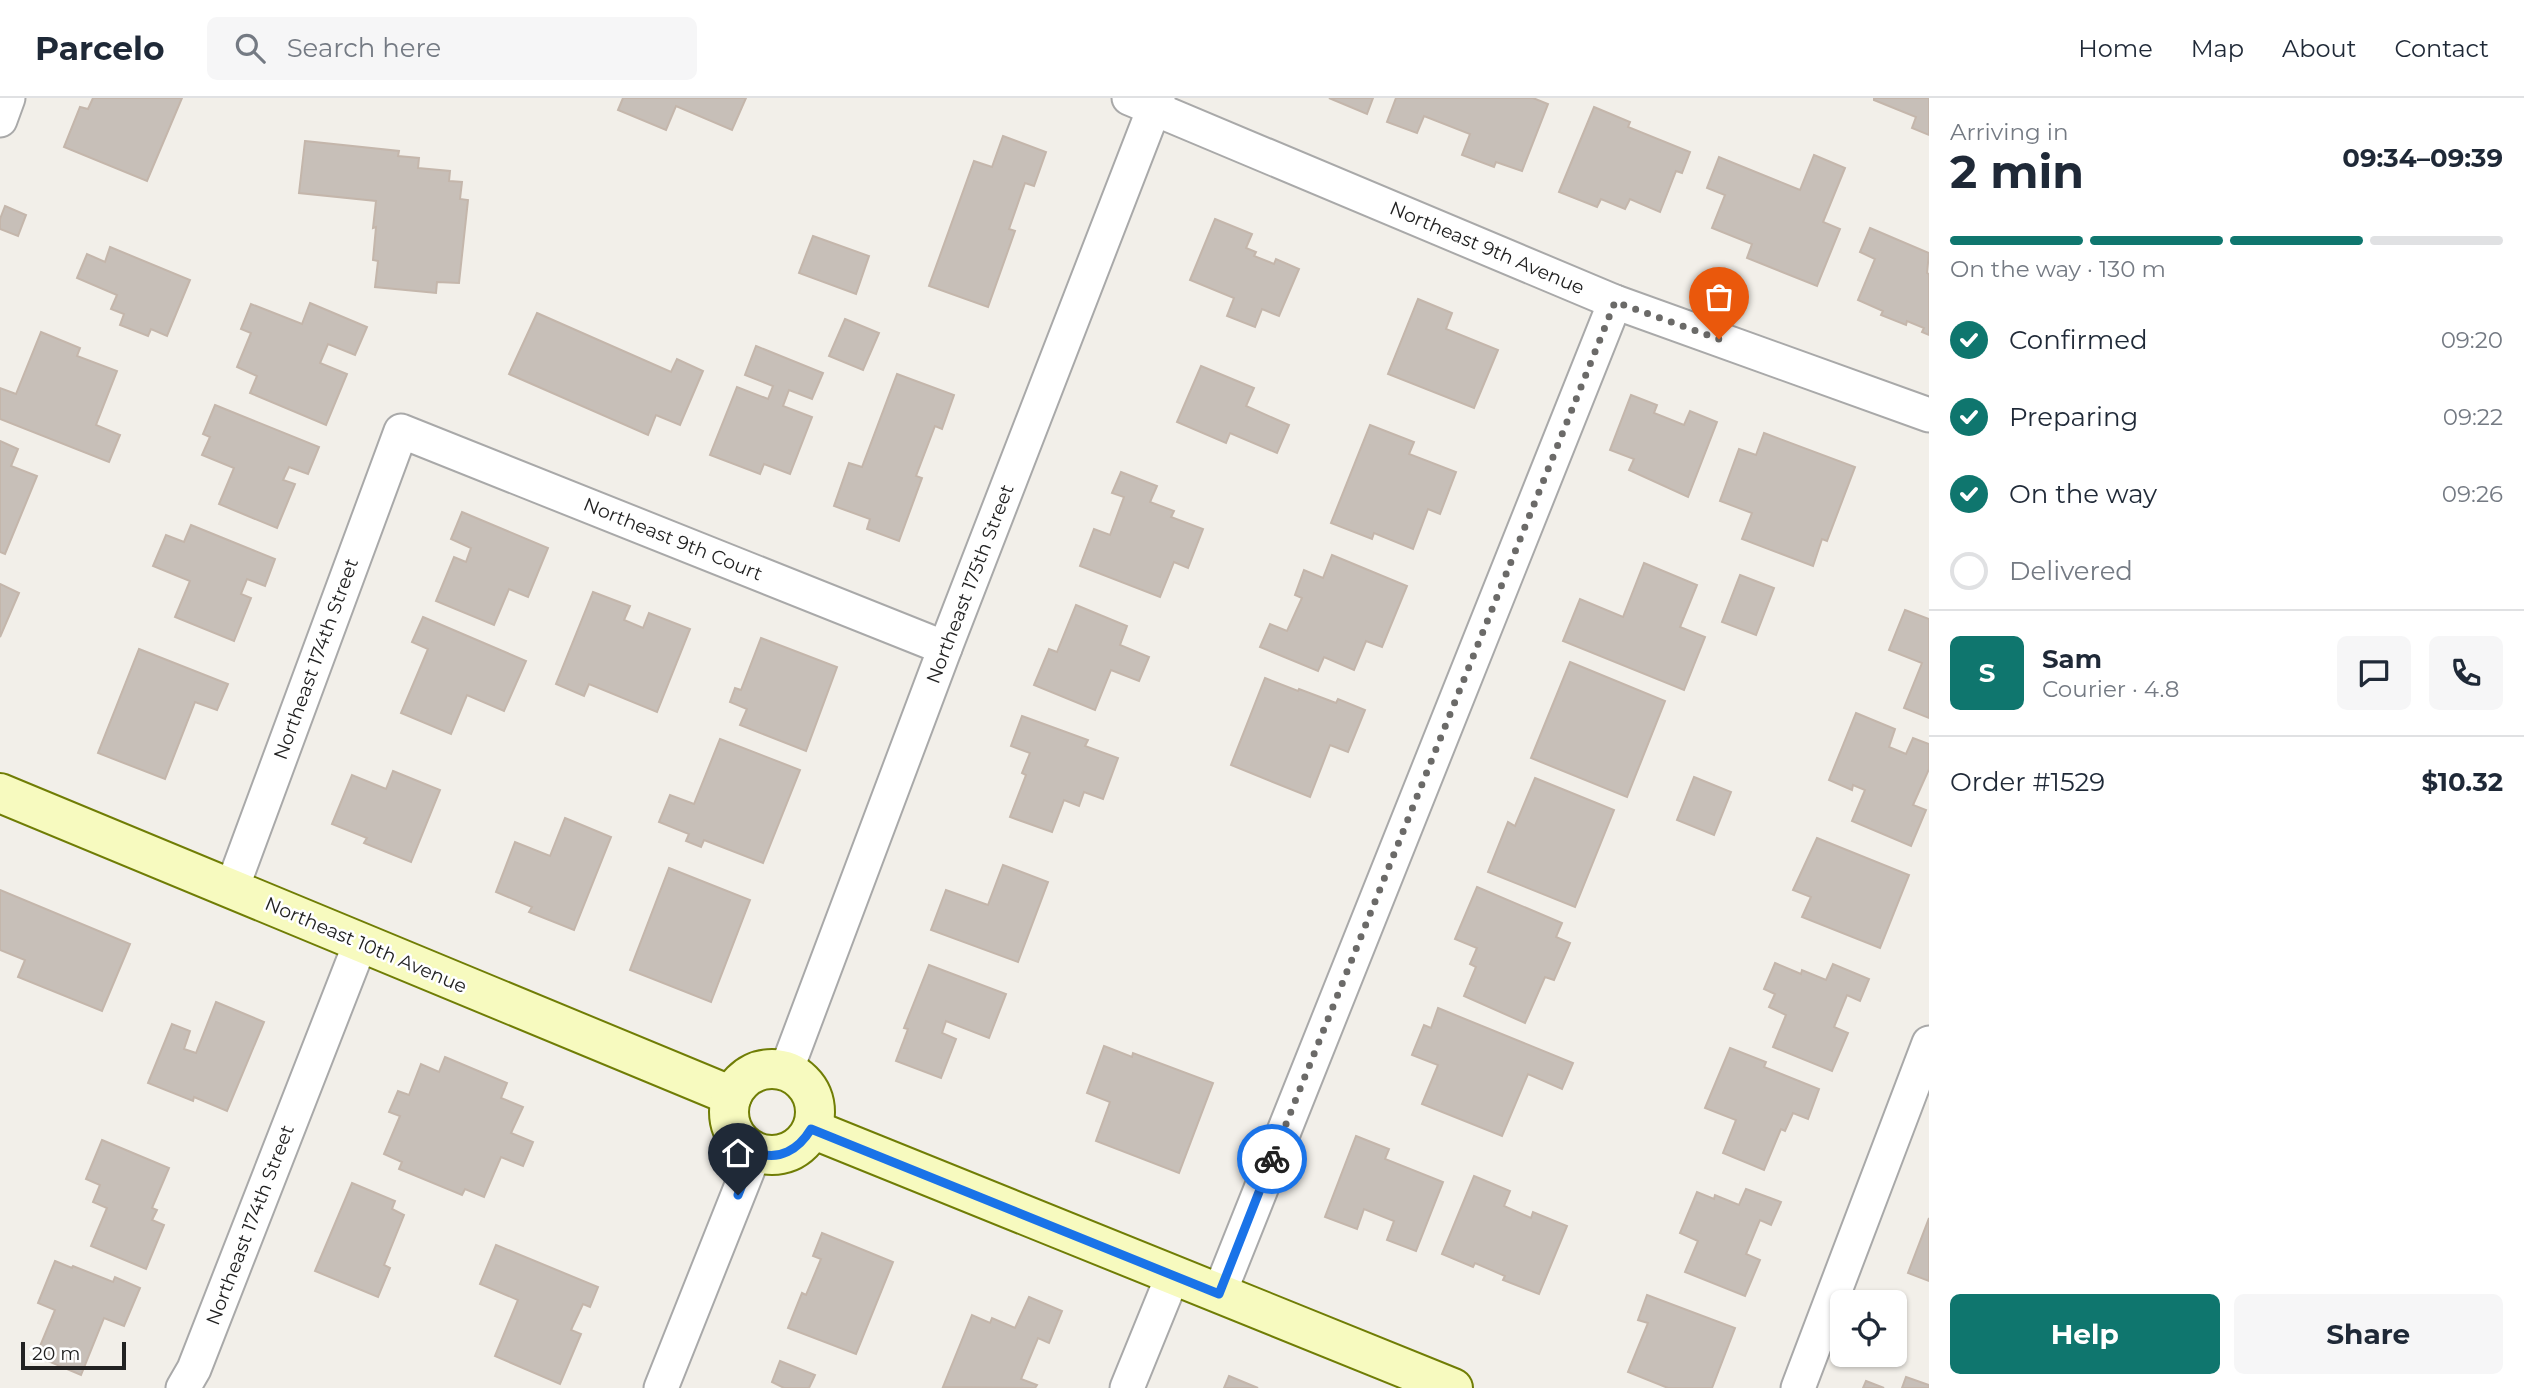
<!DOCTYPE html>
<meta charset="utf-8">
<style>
body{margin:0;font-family:Montserrat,sans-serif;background:#f6f6f7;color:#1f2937;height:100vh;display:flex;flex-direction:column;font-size:26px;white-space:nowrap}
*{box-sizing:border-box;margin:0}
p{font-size:23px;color:#747a83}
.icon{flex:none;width:38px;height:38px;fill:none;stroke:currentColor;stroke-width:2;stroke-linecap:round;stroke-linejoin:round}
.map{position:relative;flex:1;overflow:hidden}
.sheet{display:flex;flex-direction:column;background:#fff;width:595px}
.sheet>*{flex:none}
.fabs{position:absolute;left:1830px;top:1192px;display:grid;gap:14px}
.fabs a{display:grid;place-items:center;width:77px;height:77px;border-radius:10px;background:#fff;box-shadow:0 2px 5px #0004;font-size:35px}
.scale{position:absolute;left:21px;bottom:18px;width:105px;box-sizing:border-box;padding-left:7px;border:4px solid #222;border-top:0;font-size:19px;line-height:24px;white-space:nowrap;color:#222;-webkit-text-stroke:5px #fff;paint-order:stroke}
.pin{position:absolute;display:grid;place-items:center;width:60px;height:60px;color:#fff;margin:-72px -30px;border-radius:50% 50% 50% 0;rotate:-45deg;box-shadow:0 0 7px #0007}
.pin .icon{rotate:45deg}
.courier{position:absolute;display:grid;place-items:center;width:70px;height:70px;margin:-35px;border:5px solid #1a73e8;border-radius:50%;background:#fff;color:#222;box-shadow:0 2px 9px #0007}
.head em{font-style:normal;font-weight:700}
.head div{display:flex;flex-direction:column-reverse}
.head{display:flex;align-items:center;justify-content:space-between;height:119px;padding:0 21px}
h1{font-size:46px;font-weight:700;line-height:52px}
.bar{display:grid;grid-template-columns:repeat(4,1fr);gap:10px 7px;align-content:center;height:84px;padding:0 21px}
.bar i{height:9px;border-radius:5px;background:#e0e1e3}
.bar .current{background:#0f766e}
.bar p{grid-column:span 4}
.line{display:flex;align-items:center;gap:18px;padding:0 21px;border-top:2px solid #e0e1e3}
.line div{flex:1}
.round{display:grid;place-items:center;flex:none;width:74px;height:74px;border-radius:10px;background:#f6f6f7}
ol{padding:0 21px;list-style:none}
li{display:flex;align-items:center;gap:21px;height:77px}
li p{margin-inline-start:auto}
li .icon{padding:7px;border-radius:50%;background:#0f766e;color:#fff;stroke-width:4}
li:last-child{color:#747a83}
li i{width:38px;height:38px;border:4px solid #e0e1e3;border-radius:50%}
.button{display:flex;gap:14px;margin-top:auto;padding:14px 21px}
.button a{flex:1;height:80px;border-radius:10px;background:#0f766e;color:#fff;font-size:28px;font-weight:700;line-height:80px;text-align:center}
.button a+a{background:#f6f6f7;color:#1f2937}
header{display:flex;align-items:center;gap:42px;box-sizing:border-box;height:98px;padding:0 35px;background:#fff;border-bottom:2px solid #e0e1e3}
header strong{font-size:33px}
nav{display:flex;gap:38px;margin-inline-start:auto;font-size:24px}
.search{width:490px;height:63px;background:#f6f6f7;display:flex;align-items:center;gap:18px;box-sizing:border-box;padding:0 24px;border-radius:10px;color:#747a83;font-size:26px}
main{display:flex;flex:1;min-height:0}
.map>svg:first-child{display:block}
.building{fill:#c7bfb8;stroke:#c4b6ab;stroke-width:2}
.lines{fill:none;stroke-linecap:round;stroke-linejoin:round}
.street-casing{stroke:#a9a9a9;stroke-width:37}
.secondary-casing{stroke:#707d05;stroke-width:42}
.street{stroke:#fff;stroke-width:33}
.secondary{stroke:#f7fabf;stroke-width:38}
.done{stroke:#6b6a68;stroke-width:7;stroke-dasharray:0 12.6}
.route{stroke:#1a73e8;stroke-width:9}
.labels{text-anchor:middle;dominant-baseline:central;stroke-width:5;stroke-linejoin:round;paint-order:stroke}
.street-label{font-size:19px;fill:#222;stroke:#fff}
</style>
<header>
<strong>Parcelo</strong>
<div class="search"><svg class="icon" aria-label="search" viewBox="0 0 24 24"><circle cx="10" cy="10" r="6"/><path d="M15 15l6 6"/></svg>Search here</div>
<nav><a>Home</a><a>Map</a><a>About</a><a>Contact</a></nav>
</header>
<main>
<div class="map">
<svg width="1929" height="1290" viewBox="0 0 1929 1290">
<rect width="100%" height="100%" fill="#f2efe9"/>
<g class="building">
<polygon points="93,0 182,0 147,83 64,49 80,9 88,11"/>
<polygon points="623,0 746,0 732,32 676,8 666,32 618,12"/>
<polygon points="1329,0 1373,0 1367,16"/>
<polygon points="1396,0 1533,0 1548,6 1522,73 1496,64 1494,69 1462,57 1470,36 1424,18 1417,35 1387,24"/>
<polygon points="1874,0 1929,0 1929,37 1912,30 1916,19 1874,2"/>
<polygon points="1594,9 1630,24 1628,29 1690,54 1682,75 1676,73 1660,114 1630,101 1625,111 1601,101 1597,109 1559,94"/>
<polygon points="1003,38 1046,54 1034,88 1025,85 1009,131 1015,133 988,209 929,188 974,63 992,69"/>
<polygon points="305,43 399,53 398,58 419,60 418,70 450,73 449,83 462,84 460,101 468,102 459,185 437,184 436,195 375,189 378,163 373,162 376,129 373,130 376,103 299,95"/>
<polygon points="1814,57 1845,70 1823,124 1840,131 1817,188 1747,160 1752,146 1712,130 1725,97 1707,90 1719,59 1800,92"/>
<polygon points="5,108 26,117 18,138 0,131 0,121"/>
<polygon points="1215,121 1252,136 1246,150 1256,154 1254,158 1274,166 1276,161 1299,171 1279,218 1262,211 1255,229 1227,218 1234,200 1190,182"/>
<polygon points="1870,130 1929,155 1927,175 1929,176 1929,237 1922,234 1924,230 1907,223 1906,227 1881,217 1883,213 1858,202 1875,161 1860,154"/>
<polygon points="813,138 869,158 856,196 799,175"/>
<polygon points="110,149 190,182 167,238 151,231 148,238 120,227 124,216 111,211 117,197 77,180 87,156 105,164"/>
<polygon points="1418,201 1452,215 1446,231 1498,252 1474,310 1388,276"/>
<polygon points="310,205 367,229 355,257 328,246 320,265 347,276 326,327 250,295 257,278 237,269 251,235 241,231 251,206 302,226"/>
<polygon points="537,215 671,274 677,261 703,273 680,327 656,317 648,337 509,276"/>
<polygon points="845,221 879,235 863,272 829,258"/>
<polygon points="41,234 80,250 77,258 117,273 96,327 120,337 109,364 0,321 0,290 16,296"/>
<polygon points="756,248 823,275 812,301 789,292 783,308 812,319 790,376 764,366 760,376 710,357 737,289 768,301 773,288 745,277"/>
<polygon points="1201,268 1254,290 1246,308 1289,327 1277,355 1230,335 1226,345 1177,324"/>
<polygon points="897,276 954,297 942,331 935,328 916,378 922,380 899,443 867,431 870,421 834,408 849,365 862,369"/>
<polygon points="1631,297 1657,307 1654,315 1684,327 1690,313 1717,324 1688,399 1629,372 1634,361 1610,352"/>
<polygon points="215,307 319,349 308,376 289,369 283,382 295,386 277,430 219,406 234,370 202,357 210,339 203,336"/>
<polygon points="1370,327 1414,344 1409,356 1456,374 1440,416 1428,411 1413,451 1374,435 1372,441 1331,425"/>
<polygon points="1764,335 1855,369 1827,443 1822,441 1813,468 1742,441 1752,415 1720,403 1739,351 1756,357"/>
<polygon points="0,343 18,351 11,368 37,378 5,456 0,454"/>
<polygon points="1121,374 1157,388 1150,404 1174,413 1171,419 1203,431 1188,470 1174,464 1160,499 1080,468 1094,431 1110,437 1124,399 1112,395"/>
<polygon points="462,414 548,450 528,499 509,491 494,527 436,503 454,459 466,464 471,450 451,441"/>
<polygon points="191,427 275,461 265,488 247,481 241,496 251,500 234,543 175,519 190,483 153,468 166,437 184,444"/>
<polygon points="1332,457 1407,488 1382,549 1366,543 1354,572 1324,559 1318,573 1260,549 1270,526 1287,533 1302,500 1295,497 1304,472 1323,480"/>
<polygon points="1644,465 1697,487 1680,529 1705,539 1684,592 1563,543 1580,501 1623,519"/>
<polygon points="1740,477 1774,490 1756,537 1722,524"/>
<polygon points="0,486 19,495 0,539"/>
<polygon points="593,494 630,508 624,522 643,530 649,515 690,531 657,614 589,586 584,598 556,586"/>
<polygon points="1076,507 1127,528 1120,547 1149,559 1139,583 1111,572 1095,612 1034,587 1049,551 1057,554"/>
<polygon points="1905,512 1929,521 1929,620 1904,610 1922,565 1889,552"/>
<polygon points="423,519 526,563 504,613 467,597 451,636 401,615 428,551 412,544"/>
<polygon points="761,540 837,569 806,653 740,627 747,611 730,604 735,590 741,592"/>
<polygon points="139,551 228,586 217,612 195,604 165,681 98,655"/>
<polygon points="1570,564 1665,603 1627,699 1531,660"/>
<polygon points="1265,580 1298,593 1299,591 1336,605 1338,601 1365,612 1348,654 1330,647 1310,699 1231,667"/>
<polygon points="1856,615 1895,631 1889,649 1906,656 1913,640 1929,646 1929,671 1913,707 1926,712 1911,748 1852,723 1865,692 1853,687 1852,692 1829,682"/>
<polygon points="1022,618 1088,642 1085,648 1118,660 1103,701 1084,694 1079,708 1064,702 1052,734 1010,719 1026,677 1022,675 1030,655 1011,648"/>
<polygon points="720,641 800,672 763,765 704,742 701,749 686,743 689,736 659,724 670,697 694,706"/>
<polygon points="393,673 440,692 411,764 364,745 367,740 332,726 352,677 386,691"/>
<polygon points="1694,679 1731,694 1714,737 1677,722"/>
<polygon points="1535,680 1614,712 1575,809 1488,774 1508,724 1515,728"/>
<polygon points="565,720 611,739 574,832 529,814 532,809 496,794 515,744 550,758"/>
<polygon points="1817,740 1909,777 1880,850 1802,819 1811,799 1793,792"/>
<polygon points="1003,767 1048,784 1018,864 931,832 946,792 988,807"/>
<polygon points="669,770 750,802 711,904 630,872"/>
<polygon points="1477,789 1562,825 1556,839 1570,845 1554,882 1545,879 1525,925 1464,898 1476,869 1470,866 1477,850 1455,841"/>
<polygon points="0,792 130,846 102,913 18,879 25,862 0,852"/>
<polygon points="1775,865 1801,876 1802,872 1826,882 1833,866 1869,881 1860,903 1847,897 1834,929 1848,935 1832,973 1773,949 1786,917 1769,909 1775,896 1764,891"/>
<polygon points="929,867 1006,896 989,940 946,923 942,935 956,941 941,980 896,963 908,931 904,930"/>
<polygon points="216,904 264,924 227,1013 194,999 193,1003 148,985 172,926 190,933 184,951 196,955"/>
<polygon points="1438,910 1573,965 1562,991 1528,976 1502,1038 1422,1006 1438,967 1412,957 1424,927 1431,930"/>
<polygon points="1104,948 1132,959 1133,955 1213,985 1179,1075 1096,1043 1110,1004 1087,995"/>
<polygon points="1730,950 1766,964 1764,969 1819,991 1808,1021 1793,1015 1785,1033 1781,1031 1764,1072 1723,1055 1736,1022 1705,1010"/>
<polygon points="445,959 507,985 501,1000 523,1009 511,1035 533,1044 523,1068 501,1059 484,1099 465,1091 462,1097 399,1071 402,1064 384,1056 400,1018 389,1014 398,993 409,997 421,966 439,974"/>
<polygon points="1356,1038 1389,1051 1385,1061 1443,1084 1416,1153 1387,1142 1394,1123 1364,1111 1357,1131 1325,1119"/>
<polygon points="102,1042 169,1070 152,1110 157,1112 152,1122 164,1127 146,1171 91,1148 107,1110 93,1104 100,1087 86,1081"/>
<polygon points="1474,1078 1510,1093 1504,1108 1531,1120 1533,1114 1567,1128 1539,1196 1503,1182 1505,1178 1475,1165 1473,1169 1442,1156"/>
<polygon points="352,1085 395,1103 392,1111 404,1117 384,1167 390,1170 378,1199 315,1173"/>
<polygon points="1746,1091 1781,1104 1771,1127 1760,1122 1746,1156 1760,1162 1745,1198 1685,1174 1698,1143 1680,1135 1697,1094 1714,1101 1715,1097 1739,1107"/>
<polygon points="1929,1120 1929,1183 1908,1175"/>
<polygon points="822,1135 893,1164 856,1256 788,1230 802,1195 806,1197 821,1161 813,1158"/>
<polygon points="496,1147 598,1189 590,1209 583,1206 571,1232 581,1236 560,1286 495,1258 518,1202 480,1186"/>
<polygon points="55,1163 72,1170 73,1168 113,1184 115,1179 140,1190 124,1228 104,1220 81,1277 36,1258 55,1212 38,1205"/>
<polygon points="1647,1197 1735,1230 1712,1290 1668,1290 1628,1274 1648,1225 1638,1222"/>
<polygon points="1029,1199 1062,1213 1049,1245 1038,1240 1021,1281 1037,1287 1035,1290 943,1289 972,1217 990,1225 992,1220 1015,1230"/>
<polygon points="780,1263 815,1277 809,1290 784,1290 772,1284"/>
<polygon points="1229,1278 1258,1290 1224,1290"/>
<polygon points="1906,1279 1929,1287 1929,1290 1902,1290"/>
<polygon points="1866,1283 1884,1290 1863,1290"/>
</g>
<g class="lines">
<g class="street-casing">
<g id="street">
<polyline points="1129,0 1615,204 1929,317"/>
<polyline points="0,22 8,0"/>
<polyline points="232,790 401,333 945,550"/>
<polyline points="786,973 945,550 1158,0"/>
<polyline points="1219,1196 1615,204"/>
<polyline points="183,1290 194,1271 360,846"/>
<polyline points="661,1290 755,1054"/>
<polyline points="1127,1290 1173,1177"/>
<polyline points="1798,1290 1929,945"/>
</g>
</g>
<g class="secondary-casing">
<g id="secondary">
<polyline points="0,695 732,998"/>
<circle cx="772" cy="1014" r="43"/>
<polyline points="812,1031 1453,1290"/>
</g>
</g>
<use href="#street" class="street"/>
<use href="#secondary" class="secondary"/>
</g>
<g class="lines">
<polyline class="done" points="1272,1061 1615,204 1719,241"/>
<path class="route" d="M738,1097l17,-43c24,10 44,-3 56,-23l408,165 53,-135"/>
</g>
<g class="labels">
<g class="street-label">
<text transform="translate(1487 150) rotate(23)">Northeast 9th Avenue</text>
<text transform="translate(673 441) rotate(22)">Northeast 9th Court</text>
<text transform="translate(970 486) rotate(-69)">Northeast 175th Street</text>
<text transform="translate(316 561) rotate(-70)">Northeast 174th Street</text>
<text transform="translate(366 847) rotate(23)">Northeast 10th Avenue</text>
<text transform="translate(250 1127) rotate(-69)">Northeast 174th Street</text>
</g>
</g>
</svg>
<div class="fabs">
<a><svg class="icon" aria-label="locate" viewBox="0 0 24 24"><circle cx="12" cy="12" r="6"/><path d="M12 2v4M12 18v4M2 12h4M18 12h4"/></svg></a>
</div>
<div class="scale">20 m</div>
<div class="pin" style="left:1719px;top:241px;background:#ea580c"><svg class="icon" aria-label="bag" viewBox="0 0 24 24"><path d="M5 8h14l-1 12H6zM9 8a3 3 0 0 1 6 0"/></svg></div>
<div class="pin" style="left:738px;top:1097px;background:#1f2937"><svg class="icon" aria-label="home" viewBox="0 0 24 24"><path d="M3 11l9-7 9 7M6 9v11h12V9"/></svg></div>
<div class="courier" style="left:1272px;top:1061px"><svg class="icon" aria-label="bike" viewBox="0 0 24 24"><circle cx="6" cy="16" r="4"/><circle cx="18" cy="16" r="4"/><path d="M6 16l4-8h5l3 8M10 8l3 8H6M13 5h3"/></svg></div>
</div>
<section class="sheet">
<div class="head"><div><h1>2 min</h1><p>Arriving in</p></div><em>09:34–09:39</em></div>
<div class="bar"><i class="current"></i><i class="current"></i><i class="current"></i><i></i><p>On the way · 130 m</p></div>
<ol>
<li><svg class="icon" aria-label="check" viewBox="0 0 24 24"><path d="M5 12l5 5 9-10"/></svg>Confirmed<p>09:20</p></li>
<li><svg class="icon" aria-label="check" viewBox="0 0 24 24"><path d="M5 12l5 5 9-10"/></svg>Preparing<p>09:22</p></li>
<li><svg class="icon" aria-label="check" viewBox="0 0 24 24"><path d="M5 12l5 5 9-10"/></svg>On the way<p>09:26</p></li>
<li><i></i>Delivered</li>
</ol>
<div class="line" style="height:126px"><b class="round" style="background:#0f766e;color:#fff">S</b><div><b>Sam</b><p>Courier · 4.8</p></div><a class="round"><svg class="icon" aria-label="chat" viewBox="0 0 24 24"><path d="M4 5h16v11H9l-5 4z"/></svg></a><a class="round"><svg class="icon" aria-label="phone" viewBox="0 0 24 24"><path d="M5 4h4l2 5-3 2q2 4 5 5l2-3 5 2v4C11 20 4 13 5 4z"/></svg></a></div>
<div class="line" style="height:91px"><div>Order #1529</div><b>$10.32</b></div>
<div class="button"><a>Help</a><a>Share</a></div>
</section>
</main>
